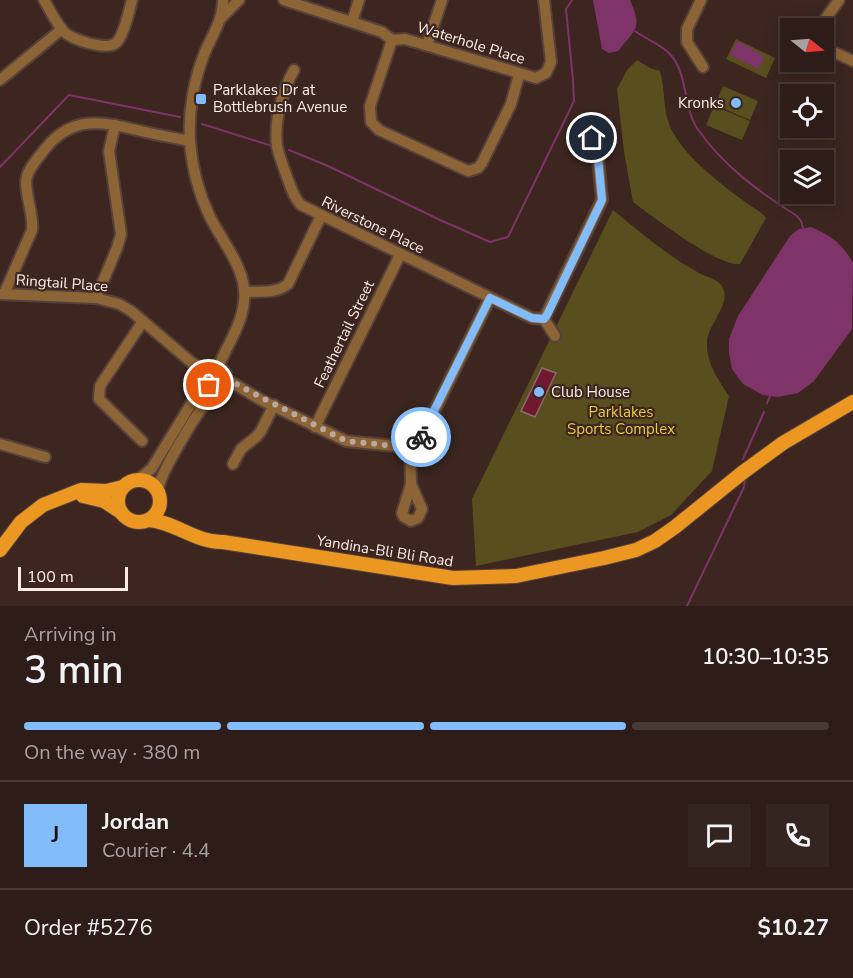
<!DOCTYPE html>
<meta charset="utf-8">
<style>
body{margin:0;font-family:"Nunito Sans",sans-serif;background:#352520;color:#f1f3f6;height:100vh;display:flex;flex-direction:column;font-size:22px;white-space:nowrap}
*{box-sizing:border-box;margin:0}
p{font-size:20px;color:#a7a1a1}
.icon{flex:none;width:33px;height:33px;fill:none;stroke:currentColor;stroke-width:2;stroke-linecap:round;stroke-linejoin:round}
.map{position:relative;height:606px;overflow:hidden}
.details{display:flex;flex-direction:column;background:#2d1c17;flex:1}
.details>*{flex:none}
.needle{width:39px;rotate:107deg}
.buttons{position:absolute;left:780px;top:18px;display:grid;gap:12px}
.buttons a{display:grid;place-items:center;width:54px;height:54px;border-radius:0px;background:#2d1c17;box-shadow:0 3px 15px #0003,0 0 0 2px #483a36;font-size:30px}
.scale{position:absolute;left:18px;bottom:15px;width:110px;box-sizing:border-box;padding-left:6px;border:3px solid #fcede8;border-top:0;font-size:16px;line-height:21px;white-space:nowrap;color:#fcede8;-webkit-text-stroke:4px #3c261f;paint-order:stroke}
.pin{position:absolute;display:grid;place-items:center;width:51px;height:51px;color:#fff;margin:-26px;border:3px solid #fff;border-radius:50%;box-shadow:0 2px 6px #0007}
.courier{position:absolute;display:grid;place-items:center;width:60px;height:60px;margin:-30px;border:4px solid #83bcfb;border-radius:50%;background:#fff;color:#222;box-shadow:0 2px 8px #0007}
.head em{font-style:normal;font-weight:600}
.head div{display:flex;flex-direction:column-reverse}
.head{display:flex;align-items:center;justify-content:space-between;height:102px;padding:0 24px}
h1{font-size:39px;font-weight:600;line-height:45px}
.bar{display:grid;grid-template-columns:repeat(4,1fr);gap:9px 6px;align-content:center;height:72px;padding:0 24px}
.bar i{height:8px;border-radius:4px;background:#483a36}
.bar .current{background:#83bcfb}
.bar p{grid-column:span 4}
.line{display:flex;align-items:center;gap:15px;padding:0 24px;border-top:2px solid #483a36}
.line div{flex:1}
.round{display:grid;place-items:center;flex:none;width:63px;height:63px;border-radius:0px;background:#352520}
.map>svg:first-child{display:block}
.green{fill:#594e1e}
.water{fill:#7f3469}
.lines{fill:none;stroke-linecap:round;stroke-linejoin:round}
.stream{stroke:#7f3469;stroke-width:2}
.building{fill:#711831;stroke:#876b6f;stroke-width:1.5}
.minor-casing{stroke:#57423b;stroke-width:14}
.major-casing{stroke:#57423b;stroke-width:16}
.minor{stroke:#8d6435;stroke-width:10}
.major{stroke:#ec9722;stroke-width:14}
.done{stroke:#b9a7a2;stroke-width:6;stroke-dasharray:0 10.8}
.route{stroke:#83bcfb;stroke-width:8}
.poi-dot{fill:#83bcfb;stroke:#3c261f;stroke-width:2}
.labels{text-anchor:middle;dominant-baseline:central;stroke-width:4.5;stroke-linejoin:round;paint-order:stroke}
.street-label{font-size:15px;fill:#fcede8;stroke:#3c261f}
.poi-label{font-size:15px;fill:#fcede8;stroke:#3c261f;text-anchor:start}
.park-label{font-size:15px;fill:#e6ca42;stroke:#3c261f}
</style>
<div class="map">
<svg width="853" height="606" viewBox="0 0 853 606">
<rect width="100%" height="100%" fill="#3c261f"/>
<g class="green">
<polygon points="736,39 775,58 766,78 726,59"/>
<path d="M637,60l13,8 10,3c6,21 2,44 14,63 14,25 47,50 70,67 7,6 17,10 22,17l-26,46c-22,3 -88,-48 -107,-62l-9,-50 -7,-63 10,-19z"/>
<polygon points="723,86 758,101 750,120 715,105"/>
<polygon points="714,106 750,121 742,140 706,125"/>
<path d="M613,210c28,23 55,46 86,63 9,5 22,6 25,18 5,14 -17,36 -17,51 -1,21 11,37 22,54l-17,75 -41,44 -33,17 -162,34 -4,-67z"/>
</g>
<g class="water">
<path d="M593,0h37c12,28 7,28 -12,51l-9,2 -7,-4z"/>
<polygon points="737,41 761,54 764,58 758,69 730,55"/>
<path d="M811,227c19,8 32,17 42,36l-1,66 -38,52 -16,12 -20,4 -15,-2 -20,-11 -11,-15 -3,-16v-14l9,-23 52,-80 9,-7z"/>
</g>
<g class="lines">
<g class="stream">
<path d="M635,31c11,8 26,14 35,23 18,19 13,53 27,74 25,37 62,64 100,88l4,5 2,7"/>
<polyline points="202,124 269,145"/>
<polyline points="289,150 328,166 438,219 490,242 508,237 574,101 573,80 566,9 572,0"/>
<polyline points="0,167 69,95 180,117"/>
<polyline points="767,403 770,396"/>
<polyline points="743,459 764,412"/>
<polyline points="687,606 744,487 745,479"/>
</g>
</g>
<polygon class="building" points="542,368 556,373 535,417 521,411"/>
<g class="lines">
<g class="minor-casing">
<g id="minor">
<path d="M44,0c6,10 12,23 20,32 9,8 43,19 52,11 8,-7 13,-32 16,-43"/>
<polyline points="284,0 382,32 392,40 405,39 536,78 546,73 551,62 544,0"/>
<polyline points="701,0 687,29 687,42 703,67"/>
<polyline points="220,19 239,0"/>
<polyline points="352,22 359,0"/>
<polyline points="819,28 839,0"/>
<polyline points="392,40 370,106 371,122 379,130 468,171 478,168 482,163 511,104 519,75"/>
<polyline points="824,44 827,49 853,61"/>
<polyline points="427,45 442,0"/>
<path d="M294,70c-12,22 -20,50 -17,76 2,10 6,20 10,31 4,10 6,20 14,28l231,113 12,1"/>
<polyline points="0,80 62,29"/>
<path d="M245,292c15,-1 31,2 43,-8l33,-68"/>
<polyline points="0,294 96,298 119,304 131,311 191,362 205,371"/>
<path d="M4,294l28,-64c2,-18 -9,-39 -5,-54 3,-10 12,-19 18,-27 28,-35 58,-27 96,-18 16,4 33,7 49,10"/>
<polyline points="96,298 117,248 121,234 109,151 115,125"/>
<polyline points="544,319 602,200 597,147 592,138 584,128"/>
<polyline points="544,319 555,336"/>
<path d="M219,365c9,-21 23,-41 25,-64 4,-30 -21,-58 -34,-84 -11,-23 -18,-50 -20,-75 -2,-30 4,-63 15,-90 8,-18 18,-33 18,-52"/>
<polyline points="226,379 263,401 346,441 405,447 415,443 423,434 490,298"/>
<polyline points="315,427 400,255"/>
<polyline points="142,441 99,399 100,386 143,321"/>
<polyline points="0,444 45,457"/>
<polyline points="410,446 411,484 402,513 404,517 411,521 418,518 422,509 411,484"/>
<polyline points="233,464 241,449 256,437 261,431 274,405"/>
<polyline points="139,479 152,468 199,391 205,380 205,371 210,366"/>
<path d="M158,490c2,-18 40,-78 53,-95 6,-8 15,-10 15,-21l-7,-9"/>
</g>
</g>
<g class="major-casing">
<g id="major">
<circle cx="139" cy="501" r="21"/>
<polyline points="83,496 104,501 121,512"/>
<path d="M149,520c26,2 48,23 74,22l230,36 63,-2 88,-18 32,-8 19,-9 20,-14 67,-54 41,-30 70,-41"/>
<polyline points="0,550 21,522 43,505 81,490 106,491 123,487"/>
</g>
</g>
<use href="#minor" class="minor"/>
<use href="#major" class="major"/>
</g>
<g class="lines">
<polyline class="done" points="209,385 220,386 226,379 346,441 405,447 415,443 421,437"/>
<polyline class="route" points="421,437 490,298 532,318 544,319 547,315 602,200 597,147 592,138"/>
</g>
<g class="poi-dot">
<rect x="195" y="93" width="12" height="12" rx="3"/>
<circle cx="736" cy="103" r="6"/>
<circle cx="539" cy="392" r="6"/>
</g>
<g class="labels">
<g class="street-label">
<text transform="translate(471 43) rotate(17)">Waterhole Place</text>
<text transform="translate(373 225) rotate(26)">Riverstone Place</text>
<text transform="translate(62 283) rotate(4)">Ringtail Place</text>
<text transform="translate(344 334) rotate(-64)">Feathertail Street</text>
<text transform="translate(385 551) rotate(9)">Yandina-Bli Bli Road</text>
</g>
<g class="poi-label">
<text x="213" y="90">Parklakes Dr at<tspan x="213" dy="17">Bottlebrush Avenue</tspan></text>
<text x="724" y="103" text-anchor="end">Kronks</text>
<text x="551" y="392">Club House</text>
</g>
<g class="park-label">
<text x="621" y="412">Parklakes<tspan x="621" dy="17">Sports Complex</tspan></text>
</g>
</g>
</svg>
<div class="buttons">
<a><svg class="needle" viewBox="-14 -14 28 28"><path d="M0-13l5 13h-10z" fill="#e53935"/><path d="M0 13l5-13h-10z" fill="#a7a1a1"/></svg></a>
<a><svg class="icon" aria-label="locate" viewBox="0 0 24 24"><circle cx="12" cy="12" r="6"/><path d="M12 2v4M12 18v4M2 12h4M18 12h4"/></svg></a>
<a><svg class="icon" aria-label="layers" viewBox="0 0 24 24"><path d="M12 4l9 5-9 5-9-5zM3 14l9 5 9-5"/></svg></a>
</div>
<div class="scale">100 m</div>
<div class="pin" style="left:209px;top:385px;background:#ea580c"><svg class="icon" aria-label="bag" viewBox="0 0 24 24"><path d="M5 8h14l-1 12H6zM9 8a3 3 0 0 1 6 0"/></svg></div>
<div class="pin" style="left:592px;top:138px;background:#1f2937"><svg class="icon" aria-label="home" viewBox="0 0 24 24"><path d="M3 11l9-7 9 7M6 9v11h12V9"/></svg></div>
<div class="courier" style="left:421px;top:437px"><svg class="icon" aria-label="bike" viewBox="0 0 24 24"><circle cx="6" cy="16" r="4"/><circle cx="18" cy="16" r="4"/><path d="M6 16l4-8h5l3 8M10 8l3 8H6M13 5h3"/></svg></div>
</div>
<section class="details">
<div class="head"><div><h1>3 min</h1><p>Arriving in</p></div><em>10:30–10:35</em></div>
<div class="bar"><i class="current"></i><i class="current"></i><i class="current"></i><i></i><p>On the way · 380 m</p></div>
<div class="line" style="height:108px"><b class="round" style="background:#83bcfb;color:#111">J</b><div><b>Jordan</b><p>Courier · 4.4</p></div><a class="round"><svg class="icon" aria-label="chat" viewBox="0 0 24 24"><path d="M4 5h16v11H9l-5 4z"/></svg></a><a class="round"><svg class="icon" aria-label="phone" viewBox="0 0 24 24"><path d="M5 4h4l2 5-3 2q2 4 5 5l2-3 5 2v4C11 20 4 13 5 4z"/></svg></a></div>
<div class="line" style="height:78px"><div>Order #5276</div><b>$10.27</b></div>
</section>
